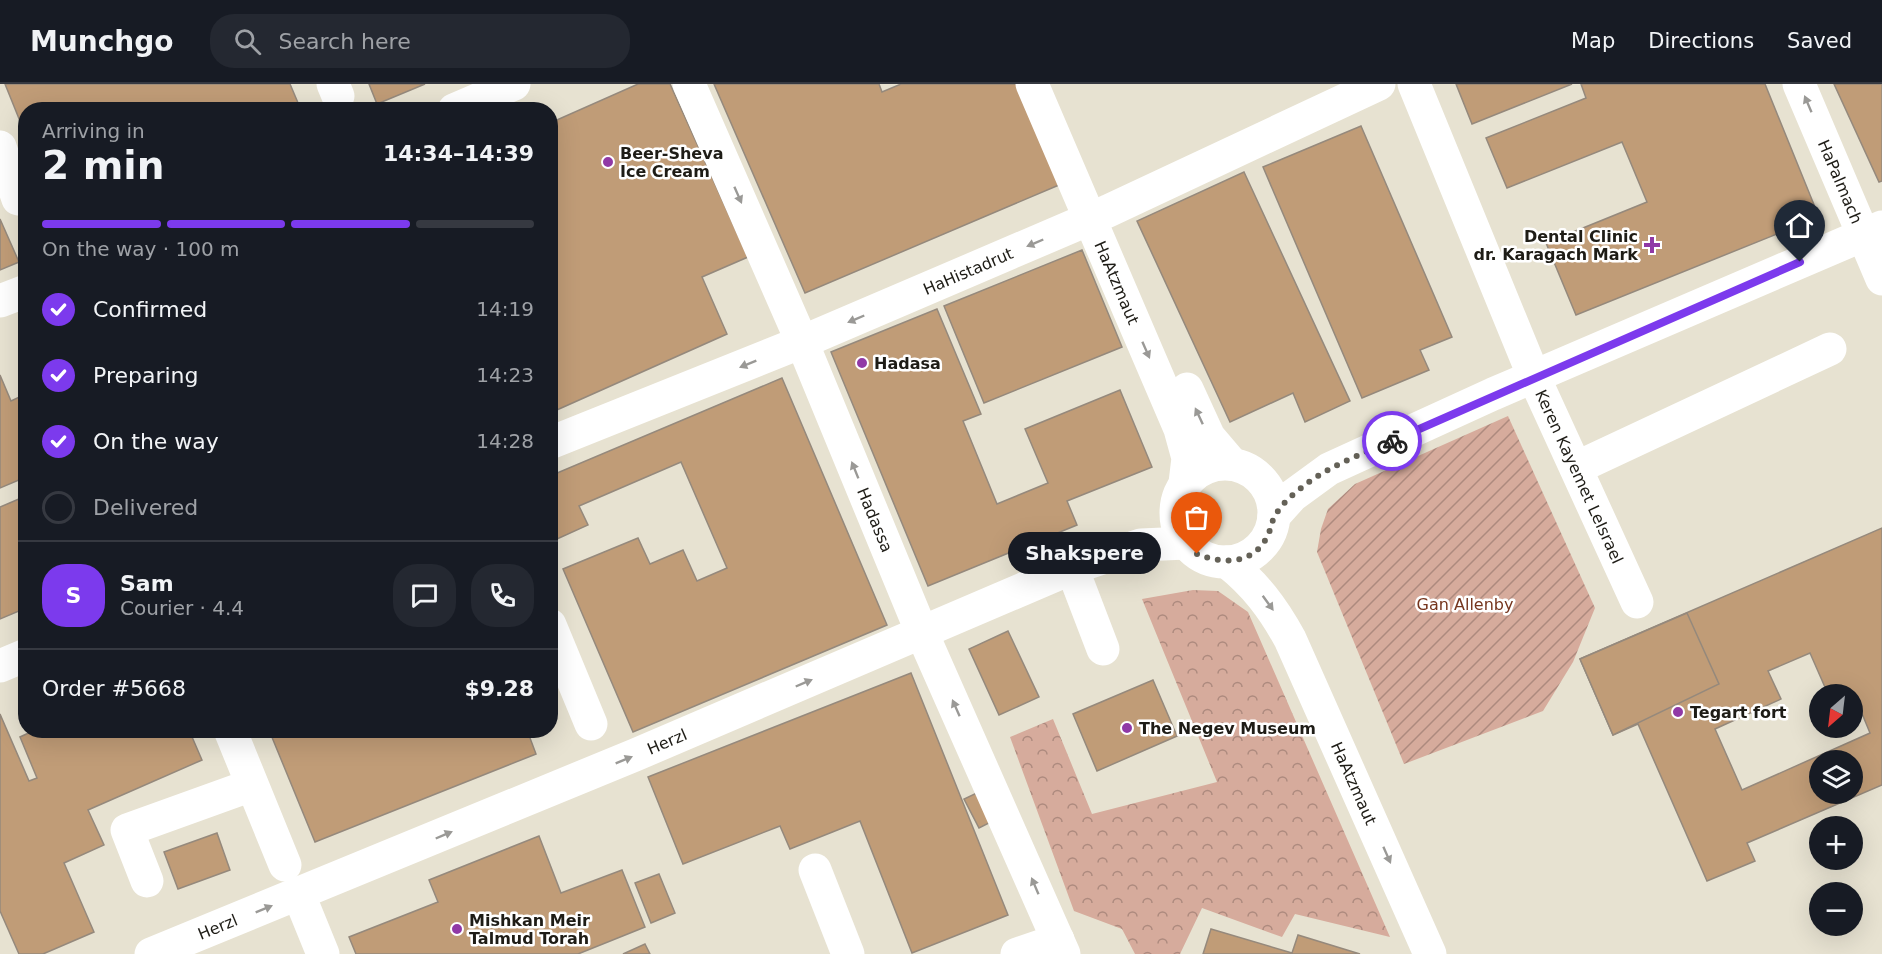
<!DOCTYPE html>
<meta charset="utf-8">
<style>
body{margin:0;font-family:"DejaVu Sans",sans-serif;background:#242831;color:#f1f3f6;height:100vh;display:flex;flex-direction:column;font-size:22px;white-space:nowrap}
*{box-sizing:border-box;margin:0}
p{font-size:20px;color:#9ea1a6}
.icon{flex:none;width:33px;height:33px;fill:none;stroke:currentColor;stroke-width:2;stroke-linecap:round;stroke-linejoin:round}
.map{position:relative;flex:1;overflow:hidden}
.drawer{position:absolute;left:18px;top:18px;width:540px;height:636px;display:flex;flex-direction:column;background:#171b24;border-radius:24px;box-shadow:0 6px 24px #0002}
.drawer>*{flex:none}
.needle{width:39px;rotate:208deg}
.controls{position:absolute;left:1809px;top:600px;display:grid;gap:12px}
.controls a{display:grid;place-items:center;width:54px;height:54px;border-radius:50%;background:#171b24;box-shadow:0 6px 24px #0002;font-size:30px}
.pin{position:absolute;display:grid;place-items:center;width:51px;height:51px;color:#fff;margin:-62px -26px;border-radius:50% 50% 50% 0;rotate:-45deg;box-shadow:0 0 6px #0007}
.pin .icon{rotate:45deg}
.courier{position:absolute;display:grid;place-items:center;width:60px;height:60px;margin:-30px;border:4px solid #7c3aed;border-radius:50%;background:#fff;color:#222;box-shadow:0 2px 8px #0007}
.bubble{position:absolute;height:42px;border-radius:21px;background:#171b24;box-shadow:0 6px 24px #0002;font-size:20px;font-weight:700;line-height:42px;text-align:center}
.headline em{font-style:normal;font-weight:700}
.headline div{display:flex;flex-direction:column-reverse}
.headline{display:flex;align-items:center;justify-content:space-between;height:102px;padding:0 24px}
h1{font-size:39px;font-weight:700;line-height:45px}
.bar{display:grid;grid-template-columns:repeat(4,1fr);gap:9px 6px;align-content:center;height:72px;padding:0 24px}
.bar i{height:8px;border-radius:4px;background:#363941}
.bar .selected{background:#7c3aed}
.bar p{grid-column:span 4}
.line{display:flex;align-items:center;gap:15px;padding:0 24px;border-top:2px solid #363941}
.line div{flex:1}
.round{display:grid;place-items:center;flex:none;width:63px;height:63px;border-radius:24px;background:#242831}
ol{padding:0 24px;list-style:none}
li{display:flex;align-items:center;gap:18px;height:66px}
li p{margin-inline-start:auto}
li .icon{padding:6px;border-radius:50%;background:#7c3aed;color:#fff;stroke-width:4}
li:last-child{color:#9ea1a6}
li i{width:33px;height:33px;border:3px solid #363941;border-radius:50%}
header{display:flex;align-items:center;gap:36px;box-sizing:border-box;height:84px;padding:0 30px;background:#171b24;border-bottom:2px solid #363941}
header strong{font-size:28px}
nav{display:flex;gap:33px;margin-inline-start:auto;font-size:21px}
.search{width:420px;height:54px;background:#242831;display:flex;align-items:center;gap:15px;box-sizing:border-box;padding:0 21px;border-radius:24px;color:#9ea1a6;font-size:22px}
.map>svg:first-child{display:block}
.park{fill:url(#park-crowns)}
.garden{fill:url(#garden-furrows)}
.building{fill:#c09c77;stroke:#95897c;stroke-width:1.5;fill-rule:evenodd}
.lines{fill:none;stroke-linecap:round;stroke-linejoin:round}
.minor{stroke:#fff;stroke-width:33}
.oneway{fill:#9a9996}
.done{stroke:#646157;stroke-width:6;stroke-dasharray:0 10.8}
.route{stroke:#7c3aed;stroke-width:8}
.poi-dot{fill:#9039a6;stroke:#fff;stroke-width:2}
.labels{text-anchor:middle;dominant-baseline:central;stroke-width:5;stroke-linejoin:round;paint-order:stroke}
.poi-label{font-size:16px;font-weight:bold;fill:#1e1c16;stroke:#fff;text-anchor:start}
.street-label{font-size:16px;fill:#1e1c16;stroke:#fff}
.park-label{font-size:16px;fill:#75351d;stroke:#fff}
</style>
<header>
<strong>Munchgo</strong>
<div class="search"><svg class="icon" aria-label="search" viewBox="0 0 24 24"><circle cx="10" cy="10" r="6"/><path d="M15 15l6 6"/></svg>Search here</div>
<nav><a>Map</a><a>Directions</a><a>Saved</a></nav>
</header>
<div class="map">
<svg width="1882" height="870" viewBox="0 0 1882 870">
<defs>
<pattern id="park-crowns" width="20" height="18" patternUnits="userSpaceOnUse" patternTransform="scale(1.5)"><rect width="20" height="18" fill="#d6ab9c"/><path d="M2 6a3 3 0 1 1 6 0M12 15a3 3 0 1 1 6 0" fill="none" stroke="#ad8a7e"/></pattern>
<pattern id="garden-furrows" width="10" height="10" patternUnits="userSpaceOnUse" patternTransform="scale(1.5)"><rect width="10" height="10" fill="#d6ab9c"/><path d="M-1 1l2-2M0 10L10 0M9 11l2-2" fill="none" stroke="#ad8a7e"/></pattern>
</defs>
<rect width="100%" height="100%" fill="#e7e2d1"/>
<polygon class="park" points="1193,506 1218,507 1248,528 1390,853 1295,830 1282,853 1202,824 1180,870 1135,870 1122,845 1074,827 1010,653 1053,635 1092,730 1217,698 1142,515"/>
<polygon class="garden" points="1508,332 1595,524 1573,578 1543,627 1404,680 1317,468 1321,445 1328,425 1355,400"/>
<g class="building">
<polygon points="5,0 290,0 301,26 26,26 26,52"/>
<polygon points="369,0 425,0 377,20"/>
<polygon points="638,0 670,0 748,173 702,193 727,250 550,329 550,39"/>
<polygon points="714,0 879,0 882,8 901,0 1024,0 1066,98 805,209"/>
<polygon points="1456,0 1572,0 1472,40"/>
<polygon points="1581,0 1765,0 1819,133 1576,231 1546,159 1647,118 1622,58 1507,104 1486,54 1586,14"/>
<polygon points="1834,0 1882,0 1882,97 1879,98"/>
<polygon points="1361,42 1452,253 1420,266 1429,286 1362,314 1263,83"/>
<polygon points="1244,88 1350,317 1305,338 1293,309 1230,338 1137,137"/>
<polygon points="0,135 19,178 0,186"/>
<polygon points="1082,166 1122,263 984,319 944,222"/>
<polygon points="937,225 981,330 963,337 997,420 1048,399 1025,345 1120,306 1152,383 1067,417 1077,441 928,502 831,268"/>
<polygon points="0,291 11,317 26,310 26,393 0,404"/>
<polygon points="782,294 887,541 633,648 563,485 638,454 650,480 683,466 697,497 727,484 681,378 579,422 588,441 557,455 550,440 550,392"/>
<polygon points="26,412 26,524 0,535 0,423"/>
<path d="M1882,444v257l-135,58 8,18 -48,20 -69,-157 -25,11 -33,-76zM1810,569l18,41h24v7l4,-2 14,34 -128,57 -27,-61 66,-30 -13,-28zM1820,676h32v34h-32z"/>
<polygon points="1687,529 1719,600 1613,651 1580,575"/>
<polygon points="1008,547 1039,613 999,631 969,565"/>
<polygon points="911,589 1008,831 912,869 860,737 790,765 780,742 683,780 648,693"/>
<polygon points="1153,596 1177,652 1097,687 1073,630"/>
<polygon points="0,630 29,697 37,694 20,653 35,646 189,646 202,676 88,726 104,761 64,779 94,848 43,870 19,870 0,827"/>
<polygon points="269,646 527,646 536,670 315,758"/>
<polygon points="981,707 995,736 979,744 964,715"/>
<polygon points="217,749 230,786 178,805 164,768"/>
<polygon points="539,752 561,809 622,786 645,843 578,870 356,870 349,853 438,818 429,796"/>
<polygon points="659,790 675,829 651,839 635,799"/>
<polygon points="1211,845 1292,869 1298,851 1360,870 1203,870"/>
<polygon points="645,860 650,870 623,870"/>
</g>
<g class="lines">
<g class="minor">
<polyline points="333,0 338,12"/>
<path id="s1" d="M689,0l113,258 120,291 142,321"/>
<path id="s2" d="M1032,0l148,345 8,29 -3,25"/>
<path id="s3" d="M1414,0l120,293 103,225"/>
<path id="s4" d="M1799,0l83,195"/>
<polyline points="454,26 514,0"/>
<polyline points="0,63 18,115"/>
<polyline points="0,217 26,207"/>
<polyline points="1187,305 1209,353 1232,380"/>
<path id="s5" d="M550,359l252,-101 306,-131 271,-127"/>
<circle cx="1225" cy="429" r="49"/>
<polyline points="1576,384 1830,265"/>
<polyline points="1274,432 1292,412 1329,385 1493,310 1882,143"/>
<path id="s6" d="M1227,478c28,22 46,46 63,77l140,315"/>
<polyline points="1072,484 1103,565"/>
<polyline points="550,541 591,640"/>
<polyline points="0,582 26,571"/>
<polyline points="230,646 285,781"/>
<polyline points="815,786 848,870"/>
<polyline points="147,797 127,746 252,701"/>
<polyline points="299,811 323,870"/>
<path id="s7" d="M151,870l484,-199 437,-187 69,-23 45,-2"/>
<polyline points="1017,870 1058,856"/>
</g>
</g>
<defs><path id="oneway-solid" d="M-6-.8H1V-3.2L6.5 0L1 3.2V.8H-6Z" transform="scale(1.5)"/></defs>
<g class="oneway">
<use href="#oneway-solid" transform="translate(1808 20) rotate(-113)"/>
<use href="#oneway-solid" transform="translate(738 111) rotate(66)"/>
<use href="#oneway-solid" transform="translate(1035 159) rotate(157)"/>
<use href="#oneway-solid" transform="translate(856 235) rotate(157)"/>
<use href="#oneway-solid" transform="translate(1146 266) rotate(66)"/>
<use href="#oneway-solid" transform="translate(748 280) rotate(158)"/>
<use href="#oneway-solid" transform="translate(1199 332) rotate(-115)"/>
<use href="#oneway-solid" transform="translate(855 386) rotate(-112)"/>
<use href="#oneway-solid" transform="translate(1268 519) rotate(54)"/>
<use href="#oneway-solid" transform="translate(804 599) rotate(-23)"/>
<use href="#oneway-solid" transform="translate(956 624) rotate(-114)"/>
<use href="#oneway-solid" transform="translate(624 676) rotate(-22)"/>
<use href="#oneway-solid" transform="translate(444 751) rotate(-23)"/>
<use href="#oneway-solid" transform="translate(1387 771) rotate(66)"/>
<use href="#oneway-solid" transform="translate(1035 802) rotate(-113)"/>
<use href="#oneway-solid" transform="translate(264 825) rotate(-22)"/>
</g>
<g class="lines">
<path class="done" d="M1197,470c24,10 54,11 69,-15 5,-8 5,-18 10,-25 8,-13 21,-23 33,-32 25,-18 55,-29 83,-41"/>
<polyline class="route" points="1392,357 1800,178"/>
</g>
<g class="poi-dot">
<circle cx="608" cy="78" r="6"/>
<path d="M1649 152h6v6h6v6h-6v6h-6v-6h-6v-6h6z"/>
<circle cx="862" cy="279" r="6"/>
<circle cx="1678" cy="628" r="6"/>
<circle cx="1127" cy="644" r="6"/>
<circle cx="457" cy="845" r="6"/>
</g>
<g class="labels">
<g class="poi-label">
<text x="620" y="69">Beer-Sheva<tspan x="620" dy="18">Ice Cream</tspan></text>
<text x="1638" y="152" text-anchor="end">Dental Clinic<tspan x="1638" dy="18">dr. Karagach Mark</tspan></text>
<text x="874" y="279">Hadasa</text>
<text x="1690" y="628">Tegart fort</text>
<text x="1139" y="644">The Negev Museum</text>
<text x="469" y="836">Mishkan Meir<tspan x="469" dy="18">Talmud Torah</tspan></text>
</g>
<g class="street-label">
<text stroke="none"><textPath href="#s4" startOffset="106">HaPalmach</textPath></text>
<text stroke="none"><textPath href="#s5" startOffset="452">HaHistadrut</textPath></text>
<text stroke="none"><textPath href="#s2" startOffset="216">HaAtzmaut</textPath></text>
<text stroke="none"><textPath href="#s3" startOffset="426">Keren Kayemet LeIsrael</textPath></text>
<text stroke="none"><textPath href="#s1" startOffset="474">Hadassa</textPath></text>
<text stroke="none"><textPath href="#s7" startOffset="558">Herzl</textPath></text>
<text stroke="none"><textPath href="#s6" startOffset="258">HaAtzmaut</textPath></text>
<text stroke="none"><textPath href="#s7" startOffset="72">Herzl</textPath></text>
</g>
<g class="park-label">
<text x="1465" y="520">Gan Allenby</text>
</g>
</g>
</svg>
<div class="controls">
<a><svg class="needle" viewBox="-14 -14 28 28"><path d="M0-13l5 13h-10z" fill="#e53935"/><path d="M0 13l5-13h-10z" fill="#9ea1a6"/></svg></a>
<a><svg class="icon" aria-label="layers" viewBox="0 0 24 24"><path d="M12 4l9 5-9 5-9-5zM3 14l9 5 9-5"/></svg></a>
<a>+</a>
<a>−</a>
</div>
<div class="pin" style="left:1197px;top:470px;background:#ea580c"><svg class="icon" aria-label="bag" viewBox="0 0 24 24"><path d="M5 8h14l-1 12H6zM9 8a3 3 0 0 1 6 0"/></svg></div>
<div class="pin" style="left:1800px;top:178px;background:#1f2937"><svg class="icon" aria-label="home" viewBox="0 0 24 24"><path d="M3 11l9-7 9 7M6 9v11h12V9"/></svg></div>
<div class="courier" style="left:1392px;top:357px"><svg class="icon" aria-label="bike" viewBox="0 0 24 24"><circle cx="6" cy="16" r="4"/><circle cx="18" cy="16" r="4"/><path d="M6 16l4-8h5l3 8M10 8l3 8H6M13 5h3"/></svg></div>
<div class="bubble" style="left:1008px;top:448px;width:153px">Shakspere</div>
<section class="drawer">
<div class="headline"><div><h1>2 min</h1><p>Arriving in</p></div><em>14:34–14:39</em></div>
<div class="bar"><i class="selected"></i><i class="selected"></i><i class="selected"></i><i></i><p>On the way · 100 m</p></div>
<ol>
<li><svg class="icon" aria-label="check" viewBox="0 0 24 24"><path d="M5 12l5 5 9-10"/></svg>Confirmed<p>14:19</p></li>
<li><svg class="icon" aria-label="check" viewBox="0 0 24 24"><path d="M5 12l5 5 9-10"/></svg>Preparing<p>14:23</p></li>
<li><svg class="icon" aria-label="check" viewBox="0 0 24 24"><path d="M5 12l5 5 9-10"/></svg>On the way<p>14:28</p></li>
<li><i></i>Delivered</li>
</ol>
<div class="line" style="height:108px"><b class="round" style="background:#7c3aed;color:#fff">S</b><div><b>Sam</b><p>Courier · 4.4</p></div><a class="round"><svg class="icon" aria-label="chat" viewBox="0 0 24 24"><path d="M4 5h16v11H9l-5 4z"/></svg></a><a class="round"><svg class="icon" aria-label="phone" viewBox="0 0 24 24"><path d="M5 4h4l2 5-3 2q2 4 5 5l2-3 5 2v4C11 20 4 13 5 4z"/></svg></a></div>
<div class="line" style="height:78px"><div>Order #5668</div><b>$9.28</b></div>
</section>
</div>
